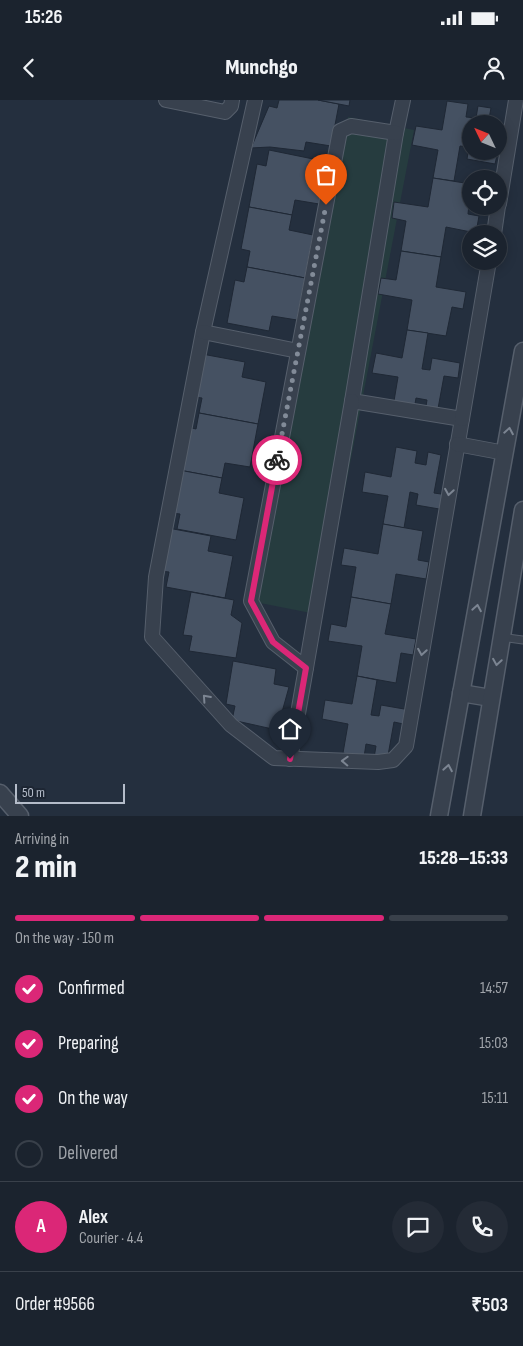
<!DOCTYPE html>
<meta charset="utf-8">
<style>
body{margin:0;font-family:"Sofia Sans Condensed",sans-serif;background:#242b36;color:#f1f3f6;height:100vh;display:flex;flex-direction:column;font-size:19px;white-space:nowrap}
*{box-sizing:border-box;margin:0}
p{font-size:16px;color:#a0a4aa}
.icon{flex:none;width:28px;height:28px;fill:none;stroke:currentColor;stroke-width:2;stroke-linecap:round;stroke-linejoin:round}
.map{position:relative;height:716px;overflow:hidden}
.side{display:flex;flex-direction:column;background:#1b232e;flex:1}
.side>*{flex:none}
.needle{width:32px;rotate:313deg}
.controls{position:absolute;left:462px;top:15px;display:grid;gap:10px}
.controls a{display:grid;place-items:center;width:45px;height:45px;border-radius:50%;background:#1b232e;box-shadow:0 2px 12px #0003,0 0 0 1px #39404a;font-size:25px}
.scale{position:absolute;left:15px;bottom:12px;width:110px;box-sizing:border-box;padding-left:5px;border:2px solid #b4bcc9;border-top:0;font-size:14px;line-height:18px;white-space:nowrap;color:#b4bcc9;-webkit-text-stroke:4px #1d2633;paint-order:stroke}
.pin{position:absolute;display:grid;place-items:center;width:42px;height:42px;color:#fff;margin:-51px -21px;border-radius:50% 50% 50% 0;rotate:-45deg;box-shadow:0 0 5px #0007}
.pin .icon{rotate:45deg}
.courier{position:absolute;display:grid;place-items:center;width:50px;height:50px;margin:-25px;border:4px solid #db2777;border-radius:50%;background:#fff;color:#222;box-shadow:0 1px 6px #0007}
.headline em{font-style:normal;font-weight:800}
.headline div{display:flex;flex-direction:column-reverse}
.headline{display:flex;align-items:center;justify-content:space-between;height:85px;padding:0 15px}
h1{font-size:32px;font-weight:800;line-height:38px}
.bar{display:grid;grid-template-columns:repeat(4,1fr);gap:8px 5px;align-content:center;height:60px;padding:0 15px}
.bar i{height:6px;border-radius:4px;background:#39404a}
.bar .on{background:#db2777}
.bar p{grid-column:span 4}
.line{display:flex;align-items:center;gap:12px;padding:0 15px;border-top:1px solid #39404a}
.line div{flex:1}
.round{display:grid;place-items:center;flex:none;width:52px;height:52px;border-radius:26px;background:#242b36}
ol{padding:0 15px;list-style:none}
li{display:flex;align-items:center;gap:15px;height:55px}
li p{margin-inline-start:auto}
li .icon{padding:5px;border-radius:50%;background:#db2777;color:#fff;stroke-width:4}
li:last-child{color:#a0a4aa}
li i{width:28px;height:28px;border:2px solid #39404a;border-radius:50%}
.status{display:flex;justify-content:space-between;align-items:center;height:35px;padding:0 25px;background:#1b232e;direction:ltr}
.status svg{height:14px;fill:currentColor}
header{display:flex;justify-content:space-between;align-items:center;height:65px;padding:0 15px;background:#1b232e;font-size:22px;font-weight:800}
.map>svg:first-child{display:block}
.green{fill:#263c3f}
.building{fill:#455162;stroke:#1f2835}
.lines{fill:none;stroke-linecap:round;stroke-linejoin:round}
.service-casing{stroke:#565f6c;stroke-width:9}
.minor-casing{stroke:#565f6c;stroke-width:16}
.tertiary-casing{stroke:#565f6c;stroke-width:19}
.service{stroke:#38414e;stroke-width:7}
.minor{stroke:#38414e;stroke-width:14}
.tertiary{stroke:#38414e;stroke-width:16}
.oneway{stroke:#7c8592}
.done{stroke:#828b98;stroke-width:5;stroke-dasharray:0 9}
.route{stroke:#db2777;stroke-width:6}
</style>
<div class="status"><b>15:26</b><svg viewBox="0 0 49 12"><path d="M0 12V9h3v3zM5 12V6h3v6zM10 12V3h3v9zM15 12V0h3v12zM26 1h20v11H26zM47 4h2v5h-2z"/></svg></div>
<header><svg class="icon" aria-label="back" viewBox="0 0 24 24"><path d="M15 5l-7 7 7 7"/></svg>Munchgo<svg class="icon" aria-label="person" viewBox="0 0 24 24"><circle cx="12" cy="8" r="4"/><path d="M4 21q1-7 8-7t8 7"/></svg></header>
<div class="map">
<svg width="523" height="716" viewBox="0 0 523 716">
<rect width="100%" height="100%" fill="#242f3e"/>
<polygon class="green" points="348,17 414,30 321,515 255,502"/>
<g class="building">
<polygon points="279,0 318,0 339,4 331,46 306,42 304,51 270,47 251,48 269,6 277,8"/>
<polygon points="318,0 350,0 349,6"/>
<polygon points="447,1 468,4 466,17 476,18 478,6 491,8 488,24 471,24 471,51 498,51 495,64 467,59 469,47 460,46 454,81 433,78 438,50 412,45 416,26 442,30"/>
<polygon points="269,50 328,62 319,104 295,100 292,115 249,107 257,64 266,66"/>
<polygon points="433,78 471,84 468,114 479,116 476,133 446,127 441,157 401,151 406,121 392,118 394,102 428,107"/>
<polygon points="249,107 292,115 289,130 313,135 305,178 247,167 250,151 241,149"/>
<polygon points="401,151 441,157 436,187 466,192 463,209 452,207 446,236 407,230 412,200 378,194 381,178 396,180"/>
<polygon points="247,167 305,178 297,220 272,216 269,231 227,223 235,180 244,182"/>
<polygon points="407,230 428,233 422,269 430,270 432,258 460,263 458,278 444,276 437,314 425,312 427,300 416,298 414,310 393,307 398,277 372,273 376,253 402,258"/>
<polygon points="202,254 245,262 242,277 266,282 258,324 199,313 202,298 194,297"/>
<polygon points="199,313 258,324 250,367 225,363 222,378 179,370 188,327 196,329"/>
<polygon points="396,347 417,351 415,363 426,365 428,352 441,355 434,393 448,395 445,410 416,405 418,394 410,392 404,428 383,424 388,396 362,392 365,372 391,377"/>
<polygon points="179,370 222,378 219,393 244,398 236,440 177,429 180,414 171,413"/>
<polygon points="383,424 423,431 418,460 429,462 426,479 396,474 391,504 351,497 356,467 341,465 344,448 378,454"/>
<polygon points="168,428 211,436 208,451 233,456 225,498 166,487 169,472 160,471"/>
<polygon points="191,492 234,500 231,515 242,523 236,558 189,551 192,536 183,535"/>
<polygon points="351,497 391,504 385,534 416,539 413,555 401,553 396,583 357,576 362,546 328,541 331,524 346,527"/>
<polygon points="233,561 276,569 274,584 289,587 277,630 232,620 235,606 226,604"/>
<polygon points="357,576 377,580 371,615 379,616 381,605 410,610 408,625 394,622 387,661 374,658 376,646 366,644 364,657 343,653 348,624 322,619 325,600 352,604"/>
</g>
<g class="lines">
<g class="service-casing">
<polyline id="service" points="501,537 523,540"/>
</g>
<g class="minor-casing">
<g id="minor">
<polyline points="166,0 225,12 231,6 232,0"/>
<polyline points="255,0 203,232 156,477 152,537 231,625 274,658 378,662 393,660 406,646 462,319 352,301 396,33 403,0"/>
<polyline points="499,104 516,0"/>
<polyline points="494,134 498,106"/>
<polyline points="203,232 298,251"/>
<polyline points="352,301 306,568 273,542 251,501 340,31 351,26 396,33"/>
<polyline points="462,319 489,161"/>
<polyline points="457,344 505,353"/>
<polyline points="290,659 306,568"/>
</g>
</g>
<g class="tertiary-casing">
<g id="tertiary">
<polyline points="461,593 491,598"/>
<polyline points="0,693 20,716"/>
<polyline points="439,716 523,251"/>
<polyline points="472,716 523,410"/>
</g>
</g>
<use href="#service" class="service"/>
<use href="#minor" class="minor"/>
<use href="#tertiary" class="tertiary"/>
</g>
<defs><path id="oneway-chevron" d="M-2-3.5L2.5 0L-2 3.5" fill="none" stroke-width="1.6" stroke-linecap="round" stroke-linejoin="round" transform="scale(1.25)"/></defs>
<g class="oneway">
<use href="#oneway-chevron" transform="translate(509 331) rotate(-80)"/>
<use href="#oneway-chevron" transform="translate(449 392) rotate(99)"/>
<use href="#oneway-chevron" transform="translate(477 508) rotate(-80)"/>
<use href="#oneway-chevron" transform="translate(422 552) rotate(99)"/>
<use href="#oneway-chevron" transform="translate(497 562) rotate(99)"/>
<use href="#oneway-chevron" transform="translate(206 598) rotate(-132)"/>
<use href="#oneway-chevron" transform="translate(345 661) rotate(-178)"/>
<use href="#oneway-chevron" transform="translate(448 668) rotate(-80)"/>
</g>
<g class="lines">
<polyline class="done" points="277,360 326,105"/>
<polyline class="route" points="277,360 251,501 273,542 306,568 290,659"/>
</g>
</svg>
<div class="controls">
<a><svg class="needle" viewBox="-14 -14 28 28"><path d="M0-13l5 13h-10z" fill="#e53935"/><path d="M0 13l5-13h-10z" fill="#a0a4aa"/></svg></a>
<a><svg class="icon" aria-label="locate" viewBox="0 0 24 24"><circle cx="12" cy="12" r="6"/><path d="M12 2v4M12 18v4M2 12h4M18 12h4"/></svg></a>
<a><svg class="icon" aria-label="layers" viewBox="0 0 24 24"><path d="M12 4l9 5-9 5-9-5zM3 14l9 5 9-5"/></svg></a>
</div>
<div class="scale">50 m</div>
<div class="pin" style="left:326px;top:105px;background:#ea580c"><svg class="icon" aria-label="bag" viewBox="0 0 24 24"><path d="M5 8h14l-1 12H6zM9 8a3 3 0 0 1 6 0"/></svg></div>
<div class="pin" style="left:290px;top:659px;background:#1f2937"><svg class="icon" aria-label="home" viewBox="0 0 24 24"><path d="M3 11l9-7 9 7M6 9v11h12V9"/></svg></div>
<div class="courier" style="left:277px;top:360px"><svg class="icon" aria-label="bike" viewBox="0 0 24 24"><circle cx="6" cy="16" r="4"/><circle cx="18" cy="16" r="4"/><path d="M6 16l4-8h5l3 8M10 8l3 8H6M13 5h3"/></svg></div>
</div>
<section class="side">
<div class="headline"><div><h1>2 min</h1><p>Arriving in</p></div><em>15:28–15:33</em></div>
<div class="bar"><i class="on"></i><i class="on"></i><i class="on"></i><i></i><p>On the way · 150 m</p></div>
<ol>
<li><svg class="icon" aria-label="check" viewBox="0 0 24 24"><path d="M5 12l5 5 9-10"/></svg>Confirmed<p>14:57</p></li>
<li><svg class="icon" aria-label="check" viewBox="0 0 24 24"><path d="M5 12l5 5 9-10"/></svg>Preparing<p>15:03</p></li>
<li><svg class="icon" aria-label="check" viewBox="0 0 24 24"><path d="M5 12l5 5 9-10"/></svg>On the way<p>15:11</p></li>
<li><i></i>Delivered</li>
</ol>
<div class="line" style="height:90px"><b class="round" style="background:#db2777;color:#fff">A</b><div><b>Alex</b><p>Courier · 4.4</p></div><a class="round"><svg class="icon" aria-label="chat" viewBox="0 0 24 24"><path d="M4 5h16v11H9l-5 4z"/></svg></a><a class="round"><svg class="icon" aria-label="phone" viewBox="0 0 24 24"><path d="M5 4h4l2 5-3 2q2 4 5 5l2-3 5 2v4C11 20 4 13 5 4z"/></svg></a></div>
<div class="line" style="height:65px"><div>Order #9566</div><b>₹503</b></div>
</section>
